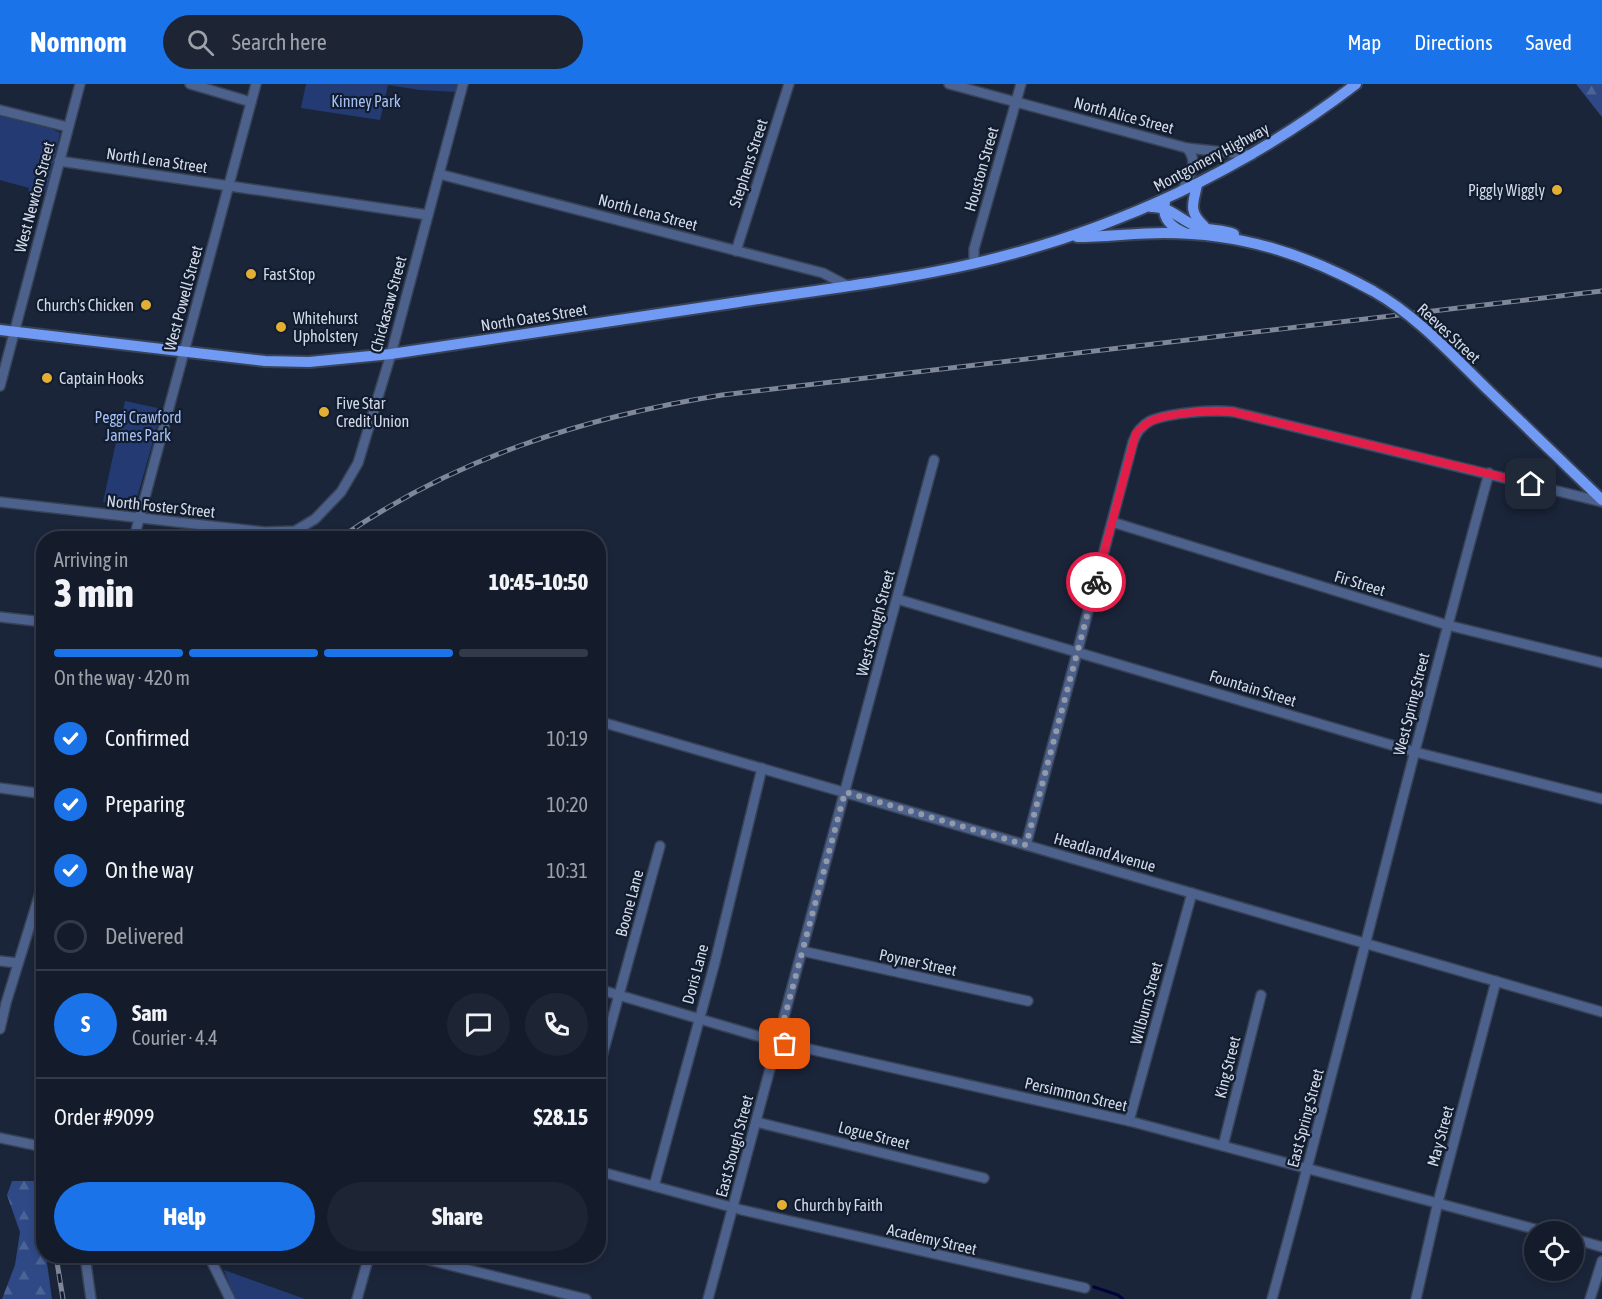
<!DOCTYPE html>
<meta charset="utf-8">
<style>
body{margin:0;font-family:"Asap Condensed",sans-serif;background:#1d2534;color:#f1f3f6;height:100vh;display:flex;flex-direction:column;font-size:22px;white-space:nowrap}
*{box-sizing:border-box;margin:0}
p{font-size:20px;color:#9da1a9}
.icon{flex:none;width:33px;height:33px;fill:none;stroke:currentColor;stroke-width:2;stroke-linecap:round;stroke-linejoin:round}
.map{position:relative;flex:1;overflow:hidden}
.drawer{position:absolute;left:36px;top:447px;width:570px;height:732px;display:flex;flex-direction:column;background:#141c2c;border-radius:24px;box-shadow:0 3px 9px #0003,0 0 0 2px #333a48}
.drawer>*{flex:none}
.buttons{position:absolute;left:1524px;top:1137px;display:grid;gap:12px}
.buttons a{display:grid;place-items:center;width:60px;height:60px;border-radius:50%;background:#141c2c;box-shadow:0 3px 9px #0003,0 0 0 2px #333a48;font-size:30px}
.pin{position:absolute;display:grid;place-items:center;width:51px;height:51px;color:#fff;margin:-26px;border-radius:12px;box-shadow:0 3px 9px #0006}
.courier{position:absolute;display:grid;place-items:center;width:60px;height:60px;margin:-30px;border:4px solid #e11d48;border-radius:50%;background:#fff;color:#222;box-shadow:0 2px 8px #0007}
.summary em{font-style:normal;font-weight:800}
.summary div{display:flex;flex-direction:column-reverse}
.summary{display:flex;align-items:center;justify-content:space-between;height:102px;padding:0 18px}
h1{font-size:39px;font-weight:800;line-height:45px}
.bar{display:grid;grid-template-columns:repeat(4,1fr);gap:9px 6px;align-content:center;height:72px;padding:0 18px}
.bar i{height:8px;border-radius:4px;background:#333a48}
.bar .on{background:#1a73e8}
.bar p{grid-column:span 4}
.line{display:flex;align-items:center;gap:15px;padding:0 18px;border-top:2px solid #333a48}
.line div{flex:1}
.round{display:grid;place-items:center;flex:none;width:63px;height:63px;border-radius:32px;background:#1d2534}
ol{padding:0 18px;list-style:none}
li{display:flex;align-items:center;gap:18px;height:66px}
li p{margin-inline-start:auto}
li .icon{padding:6px;border-radius:50%;background:#1a73e8;color:#fff;stroke-width:4}
li:last-child{color:#9da1a9}
li i{width:33px;height:33px;border:3px solid #333a48;border-radius:50%}
.cta{display:flex;gap:12px;margin-top:auto;padding:12px 18px}
.cta a{flex:1;height:69px;border-radius:36px;background:#1a73e8;color:#fff;font-size:24px;font-weight:800;line-height:69px;text-align:center}
.cta a+a{background:#1d2534;color:#f1f3f6}
header{display:flex;align-items:center;gap:36px;box-sizing:border-box;height:84px;padding:0 30px;background:#1a73e8;color:#fff}
header strong{font-size:28px}
nav{display:flex;gap:33px;margin-inline-start:auto;font-size:21px}
.search{width:420px;height:54px;background:#1d2534;display:flex;align-items:center;gap:15px;box-sizing:border-box;padding:0 21px;border-radius:33px;color:#9da1a9;font-size:22px}
.map>svg:first-child{display:block}
.forest{fill:url(#forest-firs)}
.green{fill:#233b72}
.lines{fill:none;stroke-linecap:round;stroke-linejoin:round}
.stream{stroke:#00033c;stroke-width:3}
.minor-casing{stroke:#384256;stroke-width:12}
.major-casing{stroke:#384256;stroke-width:14}
.minor{stroke:#4c618c;stroke-width:9}
.major{stroke:#719af5;stroke-width:10}
.rail-casing{stroke:#7f8799;stroke-width:5}
.rail{stroke:#121c2f;stroke-width:3;stroke-dasharray:9;stroke-linecap:butt}
.major-bridge-casing{stroke:#384256;stroke-width:14;stroke-linecap:butt}
.major-bridge{stroke:#719af5;stroke-width:10}
.done{stroke:#929aaa;stroke-width:6;stroke-dasharray:0 10.8}
.route{stroke:#e11d48;stroke-width:8}
.poi-dot{fill:#e2af34;stroke:#121c2f;stroke-width:2}
.labels{text-anchor:middle;dominant-baseline:central;stroke-width:4.5;stroke-linejoin:round;paint-order:stroke}
.park-label{font-size:16px;fill:#a5bff4;stroke:#121c2f}
.street-label{font-size:16px;fill:#d2d9e7;stroke:#121c2f}
.poi-label{font-size:16px;fill:#d2d9e7;stroke:#121c2f;text-anchor:start}
</style>
<header>
<strong>Nomnom</strong>
<div class="search"><svg class="icon" aria-label="search" viewBox="0 0 24 24"><circle cx="10" cy="10" r="6"/><path d="M15 15l6 6"/></svg>Search here</div>
<nav><a>Map</a><a>Directions</a><a>Saved</a></nav>
</header>
<div class="map">
<svg width="1602" height="1215" viewBox="0 0 1602 1215">
<defs>
<pattern id="forest-firs" width="22" height="20" patternUnits="userSpaceOnUse" patternTransform="scale(1.5)"><rect width="22" height="20" fill="#2e4985"/><path d="M5 1l3.5 6h-7zM16 11l3.5 6h-7z" fill="#4b6396"/></pattern>
</defs>
<rect width="100%" height="100%" fill="#1b253a"/>
<g class="forest">
<polygon points="1576,0 1602,0 1602,33"/>
<polygon points="12,1097 35,1097 43,1156 44,1172 46,1172 52,1215 2,1215 15,1181 20,1148 7,1111"/>
</g>
<g class="green">
<polygon points="306,0 459,0 456,8 420,6 388,1 380,36 301,24"/>
<polygon points="0,32 52,45 60,49 47,104 41,113 28,111 29,104 0,96"/>
<polygon points="125,317 162,325 135,421 103,418"/>
<polygon points="224,1186 305,1215 235,1215"/>
</g>
<g class="lines">
<polyline class="stream" points="1094,1203 1118,1211 1123,1215"/>
<g class="minor-casing">
<g id="minor">
<polyline points="190,0 251,18"/>
<polyline points="949,0 1187,64 1252,71"/>
<polyline points="0,26 68,43"/>
<polyline points="59,77 428,131"/>
<polyline points="439,90 823,189 846,201"/>
<path d="M1181,108c8,-15 19,-29 6,-44"/>
<polyline points="736,167 789,0"/>
<polyline points="974,180 974,165 1021,0"/>
<polyline points="0,302 80,0"/>
<polyline points="0,418 265,448 295,447 315,435 341,408 358,379 391,270 463,0"/>
<polyline points="1112,438 1447,541 1602,579"/>
<polyline points="134,454 256,0"/>
<polyline points="897,515 1415,668 1602,715"/>
<polyline points="0,533 44,538"/>
<polyline points="598,637 1602,928"/>
<polyline points="0,704 44,710"/>
<path d="M1026,761l107,-403c3,-9 8,-16 17,-21 18,-8 64,-12 84,-9l368,90"/>
<polyline points="802,867 1028,917"/>
<polyline points="0,877 18,879"/>
<polyline points="598,905 778,958 1129,1037 1546,1148"/>
<polyline points="0,945 6,919 44,796"/>
<polyline points="598,987 660,762"/>
<polyline points="1129,1037 1192,809"/>
<polyline points="756,1038 984,1094"/>
<polyline points="0,1054 44,1063"/>
<polyline points="1223,1062 1261,911"/>
<polyline points="598,1087 742,1126 1085,1204"/>
<polyline points="654,1102 715,878 762,684"/>
<polyline points="1574,1155 1602,1163"/>
<polyline points="85,1172 91,1215"/>
<polyline points="209,1172 230,1215"/>
<polyline points="413,1172 586,1215"/>
<polyline points="357,1215 369,1172"/>
<polyline points="708,1215 934,376"/>
<path d="M1272,1215c75,-274 141,-552 217,-826"/>
<polyline points="1416,1215 1438,1118 1496,897"/>
<polyline points="1590,1215 1602,1177"/>
</g>
</g>
<g class="major-casing">
<g id="major">
<path d="M1197,101c-4,19 -9,26 7,41"/>
<path d="M1165,118c-4,16 6,25 20,31"/>
<path d="M1151,123c19,-1 29,13 45,19 12,5 27,3 38,8"/>
<path d="M1077,153c29,0 58,-4 87,-4 77,0 142,21 209,58"/>
<path d="M0,246l265,31 44,1 82,-8c116,-17 232,-35 348,-52 79,-12 159,-21 237,-39 138,-32 268,-93 380,-179"/>
<polyline points="1487,305 1602,416"/>
</g>
</g>
<use href="#minor" class="minor"/>
<use href="#major" class="major"/>
<g class="rail-casing">
<g id="rail">
<path d="M340,454c115,-80 245,-121 382,-143l880,-104"/>
<path d="M44,953c-3,43 -7,87 0,130"/>
<polyline points="56,1172 63,1215"/>
</g>
</g>
<use href="#rail" class="rail"/>
<g class="major-bridge-casing">
<path id="major-bridge" d="M1373,207c44,25 78,63 114,98"/>
</g>
<use href="#major-bridge" class="major-bridge"/>
</g>
<g class="lines">
<polyline class="done" points="785,960 778,958 845,708 1026,761 1096,498"/>
<path class="route" d="M1096,498l40,-149c5,-5 9,-9 15,-12 18,-8 63,-12 82,-9l298,72"/>
</g>
<g class="poi-dot">
<circle cx="1557" cy="106" r="6"/>
<circle cx="251" cy="190" r="6"/>
<circle cx="146" cy="221" r="6"/>
<circle cx="281" cy="243" r="6"/>
<circle cx="47" cy="294" r="6"/>
<circle cx="324" cy="328" r="6"/>
<circle cx="782" cy="1121" r="6"/>
</g>
<g class="labels">
<g class="park-label">
<text x="366" y="17">Kinney Park</text>
<text x="138" y="333">Peggi Crawford<tspan x="138" dy="18">James Park</tspan></text>
</g>
<g class="street-label">
<text transform="translate(1124 31) rotate(15)">North Alice Street</text>
<text transform="translate(1211 73) rotate(-28)">Montgomery Highway</text>
<text transform="translate(157 76) rotate(8)">North Lena Street</text>
<text transform="translate(748 79) rotate(-72)">Stephens Street</text>
<text transform="translate(981 85) rotate(-74)">Houston Street</text>
<text transform="translate(34 113) rotate(-75)">West Newton Street</text>
<text transform="translate(648 128) rotate(15)">North Lena Street</text>
<text transform="translate(183 214) rotate(-75)">West Powell Street</text>
<text transform="translate(388 220) rotate(-75)">Chickasaw Street</text>
<text transform="translate(534 233) rotate(-9)">North Oates Street</text>
<text transform="translate(1449 249) rotate(43)">Reeves Street</text>
<text transform="translate(161 422) rotate(6)">North Foster Street</text>
<text transform="translate(1360 499) rotate(17)">Fir Street</text>
<text transform="translate(875 539) rotate(-75)">West Stough Street</text>
<text transform="translate(1253 604) rotate(17)">Fountain Street</text>
<text transform="translate(1411 620) rotate(-76)">West Spring Street</text>
<text transform="translate(1105 768) rotate(16)">Headland Avenue</text>
<text transform="translate(629 819) rotate(-75)">Boone Lane</text>
<text transform="translate(918 878) rotate(12)">Poyner Street</text>
<text transform="translate(695 890) rotate(-75)">Doris Lane</text>
<text transform="translate(1146 919) rotate(-75)">Wilburn Street</text>
<text transform="translate(1227 983) rotate(-76)">King Street</text>
<text transform="translate(1076 1010) rotate(13)">Persimmon Street</text>
<text transform="translate(1305 1034) rotate(-75)">East Spring Street</text>
<text transform="translate(874 1051) rotate(14)">Logue Street</text>
<text transform="translate(1440 1052) rotate(-75)">May Street</text>
<text transform="translate(734 1062) rotate(-75)">East Stough Street</text>
<text transform="translate(932 1155) rotate(13)">Academy Street</text>
</g>
<g class="poi-label">
<text x="1545" y="106" text-anchor="end">Piggly Wiggly</text>
<text x="263" y="190">Fast Stop</text>
<text x="134" y="221" text-anchor="end">Church's Chicken</text>
<text x="293" y="234">Whitehurst<tspan x="293" dy="18">Upholstery</tspan></text>
<text x="59" y="294">Captain Hooks</text>
<text x="336" y="319">Five Star<tspan x="336" dy="18">Credit Union</tspan></text>
<text x="794" y="1121">Church by Faith</text>
</g>
</g>
</svg>
<div class="buttons">
<a><svg class="icon" aria-label="locate" viewBox="0 0 24 24"><circle cx="12" cy="12" r="6"/><path d="M12 2v4M12 18v4M2 12h4M18 12h4"/></svg></a>
</div>
<div class="pin" style="left:785px;top:960px;background:#ea580c"><svg class="icon" aria-label="bag" viewBox="0 0 24 24"><path d="M5 8h14l-1 12H6zM9 8a3 3 0 0 1 6 0"/></svg></div>
<div class="pin" style="left:1531px;top:400px;background:#1f2937"><svg class="icon" aria-label="home" viewBox="0 0 24 24"><path d="M3 11l9-7 9 7M6 9v11h12V9"/></svg></div>
<div class="courier" style="left:1096px;top:498px"><svg class="icon" aria-label="bike" viewBox="0 0 24 24"><circle cx="6" cy="16" r="4"/><circle cx="18" cy="16" r="4"/><path d="M6 16l4-8h5l3 8M10 8l3 8H6M13 5h3"/></svg></div>
<section class="drawer">
<div class="summary"><div><h1>3 min</h1><p>Arriving in</p></div><em>10:45–10:50</em></div>
<div class="bar"><i class="on"></i><i class="on"></i><i class="on"></i><i></i><p>On the way · 420 m</p></div>
<ol>
<li><svg class="icon" aria-label="check" viewBox="0 0 24 24"><path d="M5 12l5 5 9-10"/></svg>Confirmed<p>10:19</p></li>
<li><svg class="icon" aria-label="check" viewBox="0 0 24 24"><path d="M5 12l5 5 9-10"/></svg>Preparing<p>10:20</p></li>
<li><svg class="icon" aria-label="check" viewBox="0 0 24 24"><path d="M5 12l5 5 9-10"/></svg>On the way<p>10:31</p></li>
<li><i></i>Delivered</li>
</ol>
<div class="line" style="height:108px"><b class="round" style="background:#1a73e8;color:#fff">S</b><div><b>Sam</b><p>Courier · 4.4</p></div><a class="round"><svg class="icon" aria-label="chat" viewBox="0 0 24 24"><path d="M4 5h16v11H9l-5 4z"/></svg></a><a class="round"><svg class="icon" aria-label="phone" viewBox="0 0 24 24"><path d="M5 4h4l2 5-3 2q2 4 5 5l2-3 5 2v4C11 20 4 13 5 4z"/></svg></a></div>
<div class="line" style="height:78px"><div>Order #9099</div><b>$28.15</b></div>
<div class="cta"><a>Help</a><a>Share</a></div>
</section>
</div>
